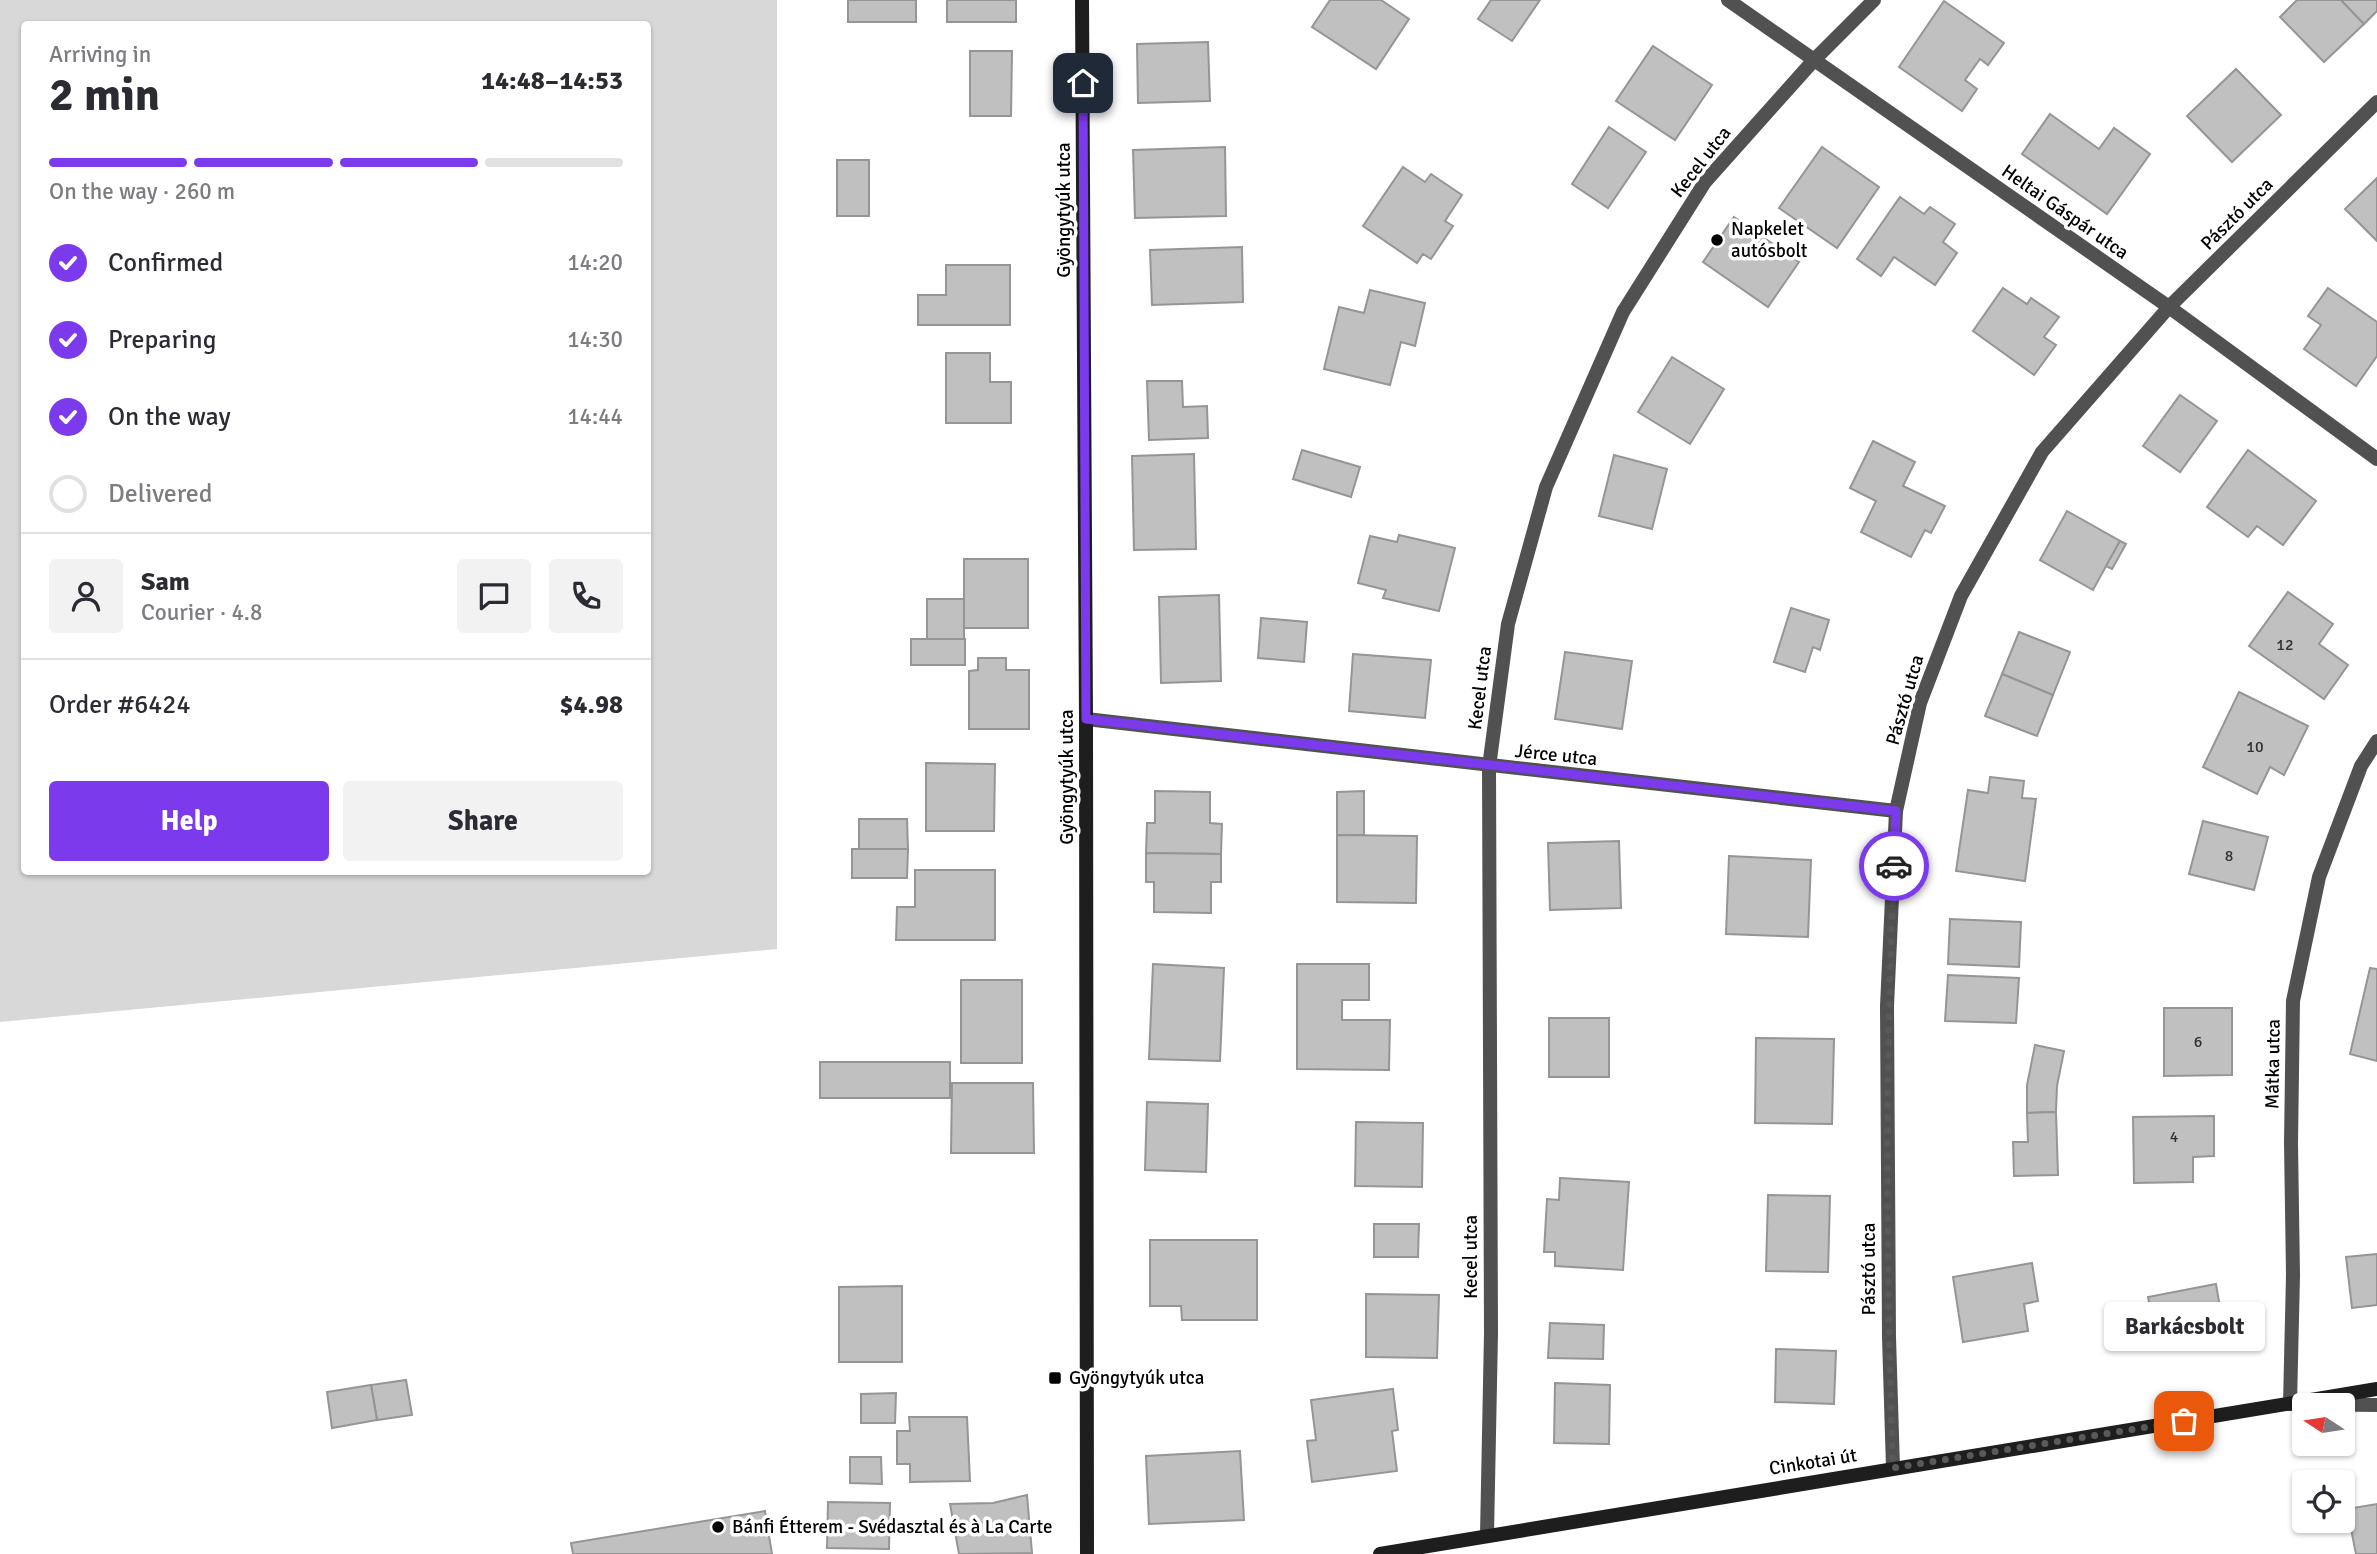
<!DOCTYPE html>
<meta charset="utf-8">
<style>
body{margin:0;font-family:Signika,sans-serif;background:#f2f2f3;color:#2b2b33;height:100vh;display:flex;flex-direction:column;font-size:26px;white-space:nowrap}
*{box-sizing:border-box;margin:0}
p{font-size:23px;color:#7c7c81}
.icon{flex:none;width:38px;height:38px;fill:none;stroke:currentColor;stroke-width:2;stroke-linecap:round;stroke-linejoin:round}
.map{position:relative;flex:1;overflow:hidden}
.details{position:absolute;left:21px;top:21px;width:630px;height:854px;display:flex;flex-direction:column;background:#fff;border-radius:7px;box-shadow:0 2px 5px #0004}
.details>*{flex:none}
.needle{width:46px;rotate:282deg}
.fabs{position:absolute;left:2292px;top:1393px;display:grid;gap:14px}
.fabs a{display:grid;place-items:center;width:63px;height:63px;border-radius:7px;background:#fff;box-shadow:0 2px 5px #0004;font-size:35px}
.pin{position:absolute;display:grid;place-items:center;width:60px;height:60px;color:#fff;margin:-30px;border-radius:14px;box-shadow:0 4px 10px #0006}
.courier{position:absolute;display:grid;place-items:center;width:70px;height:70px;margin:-35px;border:5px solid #7c3aed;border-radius:50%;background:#fff;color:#222;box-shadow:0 2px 9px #0007}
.bubble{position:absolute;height:49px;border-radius:7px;background:#fff;box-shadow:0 2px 5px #0004;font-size:23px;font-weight:700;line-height:49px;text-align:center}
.summary em{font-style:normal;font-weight:700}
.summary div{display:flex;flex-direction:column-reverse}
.summary{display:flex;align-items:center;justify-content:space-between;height:119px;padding:0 28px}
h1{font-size:46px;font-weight:700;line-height:52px}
.bar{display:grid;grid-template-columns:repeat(4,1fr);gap:10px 7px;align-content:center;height:84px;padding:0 28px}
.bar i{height:9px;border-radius:5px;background:#e1e1e2}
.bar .on{background:#7c3aed}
.bar p{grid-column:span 4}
.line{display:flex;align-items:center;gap:18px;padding:0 28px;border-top:2px solid #e1e1e2}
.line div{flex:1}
.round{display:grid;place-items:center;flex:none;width:74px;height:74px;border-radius:7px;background:#f2f2f3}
ol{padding:0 28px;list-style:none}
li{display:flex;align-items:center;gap:21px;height:77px}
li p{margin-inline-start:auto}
li .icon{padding:7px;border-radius:50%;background:#7c3aed;color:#fff;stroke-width:4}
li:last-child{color:#7c7c81}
li i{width:38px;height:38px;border:4px solid #e1e1e2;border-radius:50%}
.action{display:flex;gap:14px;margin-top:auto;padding:14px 28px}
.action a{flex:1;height:80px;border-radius:7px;background:#7c3aed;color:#fff;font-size:28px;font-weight:700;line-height:80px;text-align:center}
.action a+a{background:#f2f2f3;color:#2b2b33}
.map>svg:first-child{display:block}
.green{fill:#d8d8d8;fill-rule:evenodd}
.building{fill:#c0c0c0;stroke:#959595;stroke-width:2}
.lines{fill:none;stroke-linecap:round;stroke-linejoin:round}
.street{stroke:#515151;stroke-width:14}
.secondary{stroke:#1e1e1e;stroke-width:14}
.done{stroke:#595959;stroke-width:7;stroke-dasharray:0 12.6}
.route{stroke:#7c3aed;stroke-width:9}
.poi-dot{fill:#000;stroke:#fff;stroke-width:2.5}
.labels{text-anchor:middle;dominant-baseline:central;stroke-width:7;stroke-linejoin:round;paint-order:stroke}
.number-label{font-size:16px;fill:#303030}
.street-label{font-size:19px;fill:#000;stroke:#fff}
.poi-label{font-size:19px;fill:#000;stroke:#fff;text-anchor:start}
</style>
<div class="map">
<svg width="2377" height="1554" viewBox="0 0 2377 1554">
<rect width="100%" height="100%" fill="#fff"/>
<path class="green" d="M0,0h777v949l-777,73zM24,24h624v848h-624z"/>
<g class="building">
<rect x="848" y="0" width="68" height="22"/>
<rect x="947" y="0" width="69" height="22"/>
<polygon points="1330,0 1381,0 1409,19 1376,69 1312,27"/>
<polygon points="1491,0 1540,0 1512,41 1478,19"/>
<polygon points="2297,0 2341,0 2364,24 2324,62 2280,17"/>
<polygon points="2341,0 2377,0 2377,11 2364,24"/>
<polygon points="1944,1 2004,43 1988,65 1980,59 1965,80 1977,89 1962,111 1899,67"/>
<polygon points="1208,42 1210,101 1138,103 1137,44"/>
<polygon points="1653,46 1712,85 1675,140 1616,101"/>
<polygon points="970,51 1012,51 1011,116 970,116"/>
<polygon points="2236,69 2281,115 2232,162 2187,116"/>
<polygon points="2050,114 2099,149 2114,128 2150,154 2107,214 2022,154"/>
<polygon points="1609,127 1646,152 1608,208 1572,184"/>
<polygon points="1225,147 1226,216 1135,218 1133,150"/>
<polygon points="1822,147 1879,187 1837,248 1779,208"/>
<rect x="837" y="160" width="32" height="56"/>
<polygon points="1403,167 1425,182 1431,174 1462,195 1445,221 1453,226 1431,259 1423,254 1417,263 1363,226"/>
<polygon points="2377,178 2377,241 2345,209"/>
<polygon points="1900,197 1924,214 1930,207 1955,224 1943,242 1957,253 1935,285 1894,257 1881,276 1857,259"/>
<polygon points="1734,217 1799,262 1768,307 1703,262"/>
<polygon points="1242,247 1243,302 1152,305 1150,250"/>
<polygon points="946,265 1010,265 1010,325 918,325 918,295 946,295"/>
<polygon points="2003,288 2027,304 2031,298 2059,317 2044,337 2056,345 2034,375 1973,331"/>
<polygon points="2328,288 2377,322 2377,356 2356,386 2304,349 2321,325 2308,316"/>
<polygon points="1370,290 1425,303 1415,346 1401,342 1390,385 1324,369 1339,307 1364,313"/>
<polygon points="946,353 990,353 990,382 1011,382 1011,423 946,423"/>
<polygon points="1672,357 1724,389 1690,444 1638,412"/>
<polygon points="1147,381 1182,381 1183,407 1207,406 1208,438 1149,440"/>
<polygon points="2180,395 2217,421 2180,472 2143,446"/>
<polygon points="1873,441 1915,462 1903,486 1945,506 1931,533 1925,530 1911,557 1861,532 1876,501 1850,488"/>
<polygon points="1302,450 1360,467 1351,497 1293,479"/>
<polygon points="2248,450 2316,501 2283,545 2257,526 2248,537 2207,507"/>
<polygon points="1194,454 1196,549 1134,550 1132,456"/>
<polygon points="1614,455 1667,469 1652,529 1599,516"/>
<polygon points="2067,511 2120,541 2093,590 2040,560"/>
<polygon points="1399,535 1455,548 1439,611 1383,598 1386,590 1358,583 1370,536 1397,542"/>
<polygon points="2120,541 2126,544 2112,569 2106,566"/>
<rect x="964" y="559" width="64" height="69"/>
<polygon points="2288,592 2333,624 2319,644 2348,665 2324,699 2249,646"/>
<polygon points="1219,595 1221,681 1161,683 1159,597"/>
<rect x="927" y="599" width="37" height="40"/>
<polygon points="1791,608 1829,620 1820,650 1813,647 1805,672 1774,662"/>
<polygon points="1261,618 1307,622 1304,662 1258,658"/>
<polygon points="2019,632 2070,652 2053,695 2002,674"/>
<rect x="911" y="639" width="54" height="26"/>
<polygon points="1565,652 1632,661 1622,729 1555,719"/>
<polygon points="1353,654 1431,660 1425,718 1349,711"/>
<polygon points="978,658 1006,658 1006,670 1029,670 1029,729 969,729 969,671 978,670"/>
<polygon points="2002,674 2053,695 2037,736 1985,716"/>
<polygon points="2239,692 2308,726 2284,775 2270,767 2257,794 2203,767"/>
<polygon points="926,763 995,764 994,831 926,831"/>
<polygon points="1990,777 2024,781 2022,798 2036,799 2025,881 1956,871 1968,790 1988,793"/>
<polygon points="1155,791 1210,792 1210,823 1222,824 1221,854 1146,853 1147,823 1155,823"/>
<polygon points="1364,791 1364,835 1337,835 1337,792"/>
<polygon points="859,819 907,819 908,849 859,850"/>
<polygon points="2203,821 2268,837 2254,890 2189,874"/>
<polygon points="1337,835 1417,836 1416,903 1337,902"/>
<polygon points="1619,841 1621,908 1550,910 1548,843"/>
<polygon points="852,849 908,849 907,878 852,878"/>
<polygon points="1146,853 1221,854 1221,882 1211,882 1211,913 1154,912 1154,882 1146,882"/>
<polygon points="1729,856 1811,860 1808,937 1726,934"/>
<polygon points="915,870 995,870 995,940 896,940 897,907 915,907"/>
<polygon points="1950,919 2021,922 2019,967 1948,964"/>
<polygon points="1153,964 1224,968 1220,1061 1149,1059"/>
<polygon points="1297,964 1369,964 1369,1000 1342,1000 1342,1020 1390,1020 1389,1070 1297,1069"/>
<polygon points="2370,968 2377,969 2377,1061 2350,1054"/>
<polygon points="1948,975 2019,978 2016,1023 1945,1021"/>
<rect x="961" y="980" width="61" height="83"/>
<polygon points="2164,1008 2232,1008 2232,1075 2164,1076"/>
<rect x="1549" y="1018" width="60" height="59"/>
<polygon points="1756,1038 1834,1039 1832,1124 1755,1123"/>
<polygon points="2035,1045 2064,1051 2057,1086 2056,1112 2027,1113 2027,1085"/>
<rect x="820" y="1062" width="130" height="36"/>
<polygon points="952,1083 1033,1083 1034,1153 951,1153"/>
<polygon points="1147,1102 1208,1104 1206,1172 1145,1170"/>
<polygon points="2056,1112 2058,1175 2014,1176 2013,1142 2028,1142 2027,1113"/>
<polygon points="2214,1116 2214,1156 2193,1157 2193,1182 2134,1183 2133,1117"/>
<polygon points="1356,1122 1423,1123 1422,1187 1355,1186"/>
<polygon points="1560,1178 1629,1182 1623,1270 1555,1266 1555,1252 1544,1252 1547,1199 1559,1200"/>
<polygon points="1768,1195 1830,1196 1828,1272 1766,1271"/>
<polygon points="1374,1224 1419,1224 1418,1257 1374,1257"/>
<polygon points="1150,1240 1257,1240 1257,1320 1182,1320 1181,1306 1150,1306"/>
<polygon points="2377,1254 2377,1305 2352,1308 2346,1257"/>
<polygon points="2032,1263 2038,1301 2024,1304 2028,1331 1963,1342 1953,1277"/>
<polygon points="2216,1284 2224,1331 2157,1343 2148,1297"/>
<polygon points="902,1286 902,1362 839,1362 839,1287"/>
<polygon points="1366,1294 1439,1295 1437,1358 1366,1357"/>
<polygon points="1550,1323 1604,1325 1603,1359 1548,1358"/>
<polygon points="1776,1349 1836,1351 1834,1404 1775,1402"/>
<polygon points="406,1380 412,1415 377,1420 371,1385"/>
<polygon points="1555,1383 1610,1385 1609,1444 1554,1443"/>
<polygon points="371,1385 377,1420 332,1428 327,1392"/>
<polygon points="1393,1389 1398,1430 1392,1431 1397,1471 1312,1482 1307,1441 1316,1440 1311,1400"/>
<polygon points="896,1393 895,1423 861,1423 861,1394"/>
<polygon points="909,1417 967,1417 970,1481 910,1482 910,1464 897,1464 897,1431 910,1431"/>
<polygon points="1240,1451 1244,1520 1149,1524 1146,1456"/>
<polygon points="850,1457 881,1457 882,1484 850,1483"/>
<polygon points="1027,1495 1032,1553 959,1554 950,1504 993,1503"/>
<polygon points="828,1502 890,1503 889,1549 827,1548"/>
<polygon points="2377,1504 2377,1554 2356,1554 2347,1509"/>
<polygon points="765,1511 772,1554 573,1554 571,1543"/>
</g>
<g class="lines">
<g class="street">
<polyline points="1728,0 2169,307 2377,459"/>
<polyline points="1086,719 1896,811"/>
<polyline points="2377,741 2361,766 2319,877 2293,1001 2291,1143 2293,1275 2290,1404 2377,1405"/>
<polyline points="1893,1468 1889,1337 1887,1006 1896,811 1920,703 1961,596 2042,452 2169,307 2377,102"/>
<polyline points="1487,1535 1491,1333 1489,767 1508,624 1546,487 1623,312 1705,182 1814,60 1874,0"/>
</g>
<g class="secondary">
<polyline points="1082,0 1086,719 1087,1554"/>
<polyline points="1380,1554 2377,1389"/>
</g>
</g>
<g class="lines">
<path class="done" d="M1894,866c-9,201 -8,402 -1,602l291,-47"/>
<polyline class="route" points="1083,83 1086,719 1896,811 1894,866"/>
</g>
<g class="poi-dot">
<circle cx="1717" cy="240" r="7"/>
<rect x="1048" y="1371" width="14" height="14" rx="3.5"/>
<circle cx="718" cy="1527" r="7"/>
</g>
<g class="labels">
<g class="number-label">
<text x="2285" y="645">12</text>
<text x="2255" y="747">10</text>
<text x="2229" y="856">8</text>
<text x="2198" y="1042">6</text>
<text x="2174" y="1137">4</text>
</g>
<g class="street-label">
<text transform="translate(1701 162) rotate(-52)">Kecel utca</text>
<text transform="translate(1064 210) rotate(-90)">Gyöngytyúk utca</text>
<text transform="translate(2065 212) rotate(35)">Heltai Gáspár utca</text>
<text transform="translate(2237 214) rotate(-45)">Pásztó utca</text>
<text transform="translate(1480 688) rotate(-83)">Kecel utca</text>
<text transform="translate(1905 700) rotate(-74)">Pásztó utca</text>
<text transform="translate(1556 755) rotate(6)">Jérce utca</text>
<text transform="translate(1067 777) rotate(-90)">Gyöngytyúk utca</text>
<text transform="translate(2273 1064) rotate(-89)">Mátka utca</text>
<text transform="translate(1471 1257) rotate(-90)">Kecel utca</text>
<text transform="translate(1869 1269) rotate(-90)">Pásztó utca</text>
<text transform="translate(1813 1462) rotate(-9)">Cinkotai út</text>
</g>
<g class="poi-label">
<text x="1731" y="229">Napkelet<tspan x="1731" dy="22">autósbolt</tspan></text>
<text x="1069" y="1378">Gyöngytyúk utca</text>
<text x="732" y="1527">Bánfi Étterem - Svédasztal és à La Carte</text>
</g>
</g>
</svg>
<div class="fabs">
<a><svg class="needle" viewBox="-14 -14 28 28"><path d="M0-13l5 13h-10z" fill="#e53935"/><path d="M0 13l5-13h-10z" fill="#7c7c81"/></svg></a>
<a><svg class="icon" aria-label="locate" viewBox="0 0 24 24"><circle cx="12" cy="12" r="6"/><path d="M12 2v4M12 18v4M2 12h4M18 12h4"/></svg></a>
</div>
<div class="pin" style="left:2184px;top:1421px;background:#ea580c"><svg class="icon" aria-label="bag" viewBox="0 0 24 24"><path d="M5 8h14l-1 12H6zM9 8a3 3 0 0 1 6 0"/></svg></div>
<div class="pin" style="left:1083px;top:83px;background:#1f2937"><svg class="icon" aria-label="home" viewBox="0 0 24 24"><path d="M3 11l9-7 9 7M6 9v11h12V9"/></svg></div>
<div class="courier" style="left:1894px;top:866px"><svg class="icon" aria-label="car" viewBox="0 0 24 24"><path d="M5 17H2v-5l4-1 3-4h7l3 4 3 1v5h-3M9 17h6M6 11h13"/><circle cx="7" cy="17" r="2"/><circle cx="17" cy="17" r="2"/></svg></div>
<div class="bubble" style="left:2104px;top:1302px;width:161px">Barkácsbolt</div>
<section class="details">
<div class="summary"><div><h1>2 min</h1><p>Arriving in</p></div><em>14:48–14:53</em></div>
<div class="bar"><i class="on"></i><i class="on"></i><i class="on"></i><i></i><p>On the way · 260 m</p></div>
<ol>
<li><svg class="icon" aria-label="check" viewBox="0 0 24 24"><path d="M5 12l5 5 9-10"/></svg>Confirmed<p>14:20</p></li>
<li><svg class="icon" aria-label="check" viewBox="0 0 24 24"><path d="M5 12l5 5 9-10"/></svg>Preparing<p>14:30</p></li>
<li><svg class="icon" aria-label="check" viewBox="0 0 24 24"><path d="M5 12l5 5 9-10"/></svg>On the way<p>14:44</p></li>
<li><i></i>Delivered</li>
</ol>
<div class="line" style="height:126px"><a class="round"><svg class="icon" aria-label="person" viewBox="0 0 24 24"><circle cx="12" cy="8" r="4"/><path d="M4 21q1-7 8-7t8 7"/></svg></a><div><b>Sam</b><p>Courier · 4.8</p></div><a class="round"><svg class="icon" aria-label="chat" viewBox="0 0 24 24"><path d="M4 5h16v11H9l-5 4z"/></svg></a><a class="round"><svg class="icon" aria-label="phone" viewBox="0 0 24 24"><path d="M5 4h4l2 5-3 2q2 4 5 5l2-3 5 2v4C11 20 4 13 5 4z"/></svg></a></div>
<div class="line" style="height:91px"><div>Order #6424</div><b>$4.98</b></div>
<div class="action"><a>Help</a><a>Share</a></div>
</section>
</div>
